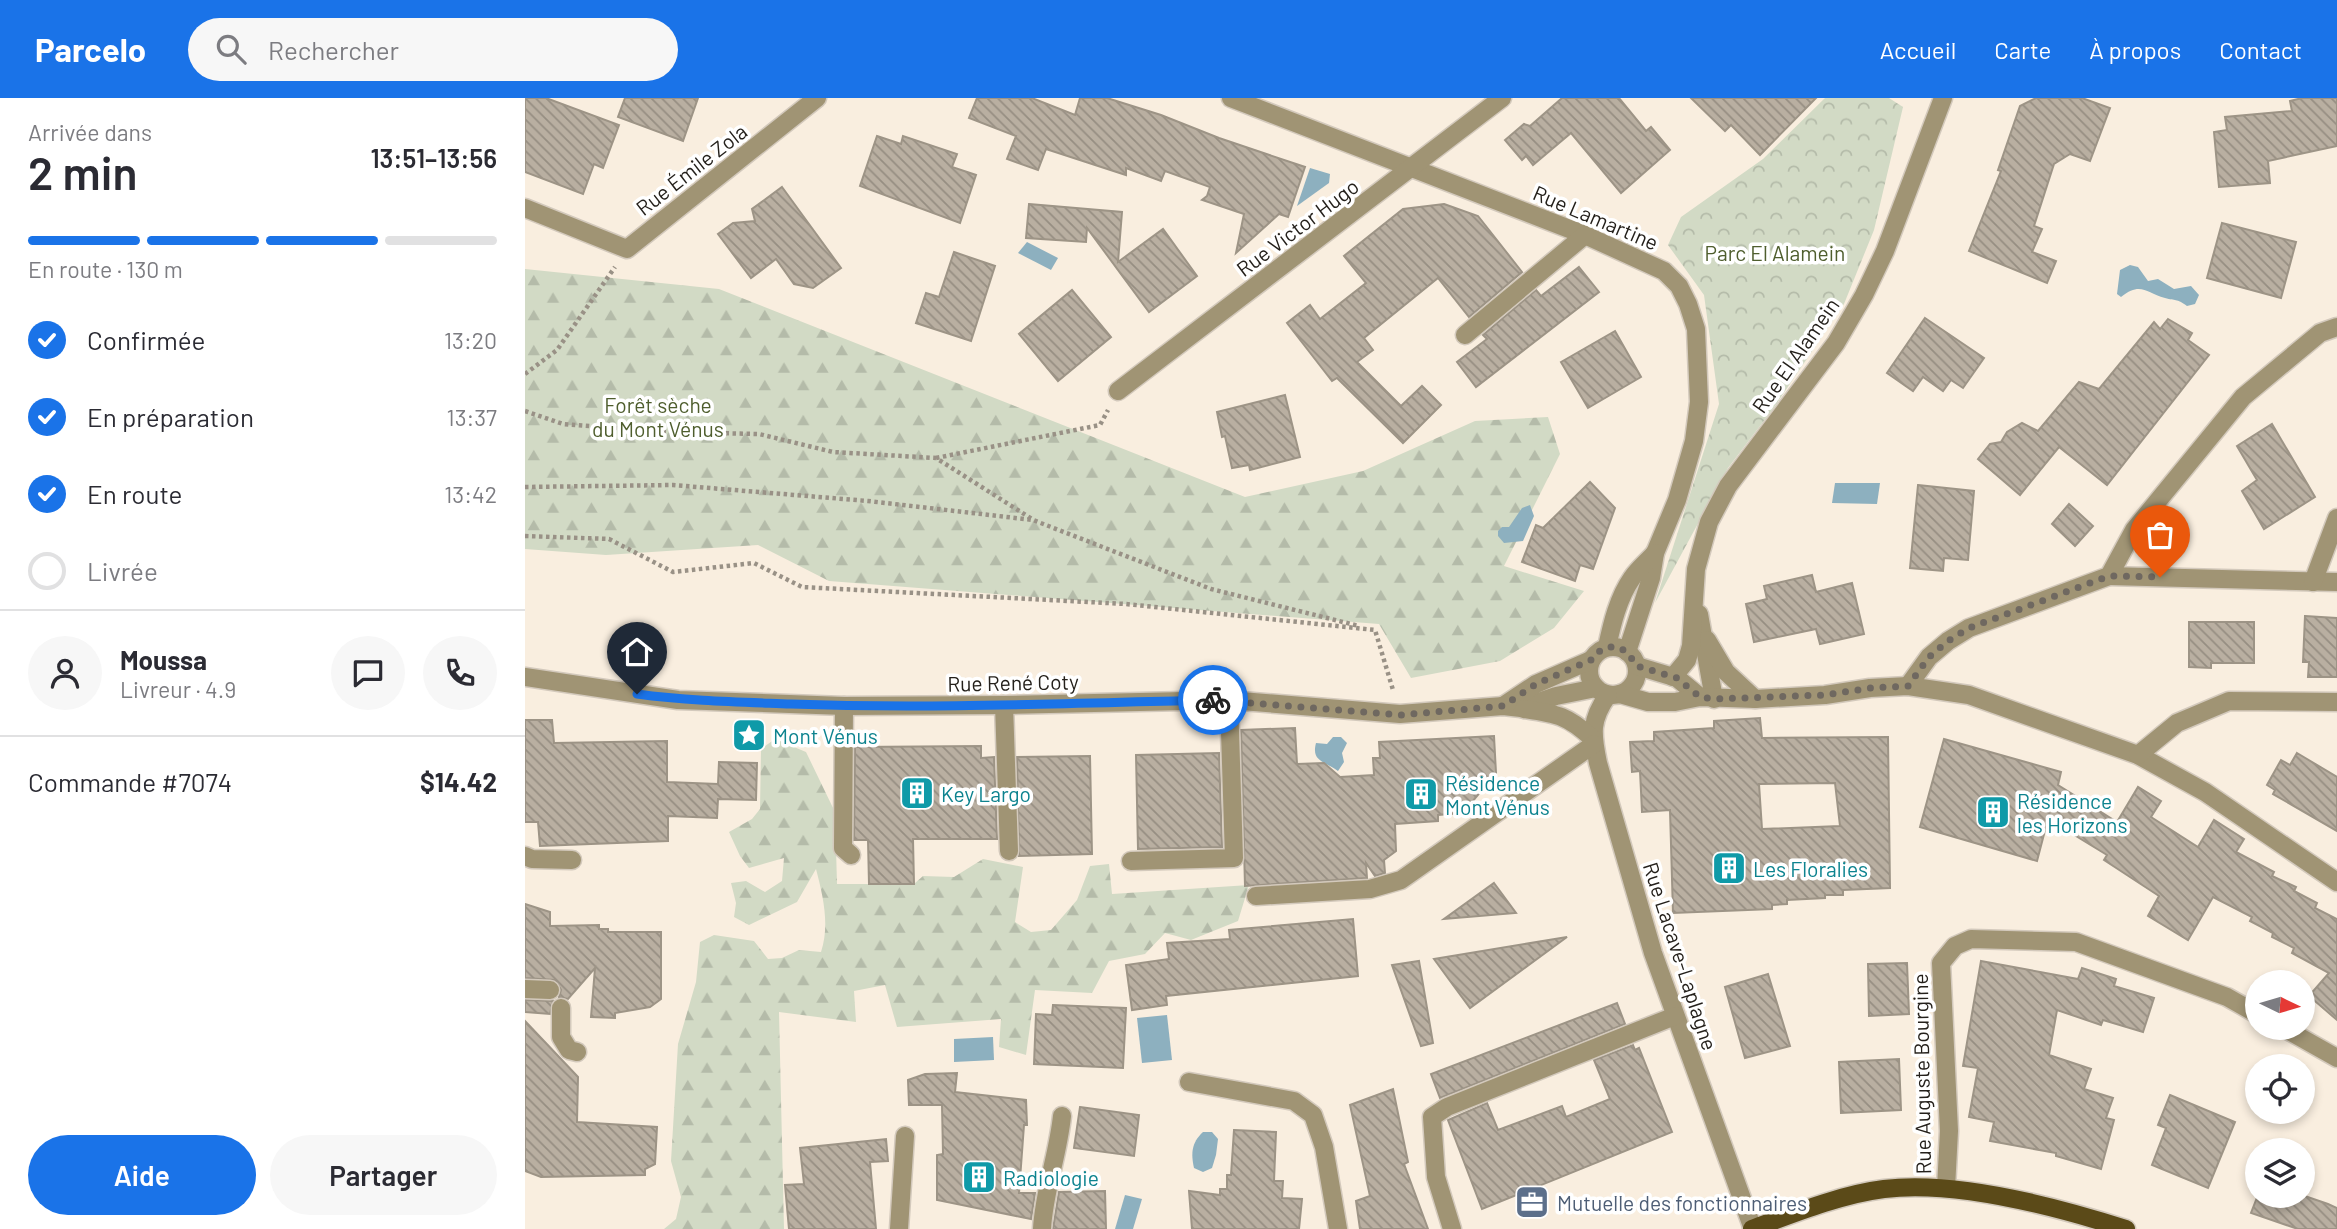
<!DOCTYPE html>
<html lang="fr">
<meta charset="utf-8">
<style>
body{margin:0;font-family:Barlow,sans-serif;background:#f7f7f7;color:#2b2b33;height:100vh;display:flex;flex-direction:column;font-size:26px;white-space:nowrap}
*{box-sizing:border-box;margin:0}
p{font-size:23px;color:#7c7c81}
.icon{flex:none;width:38px;height:38px;fill:none;stroke:currentColor;stroke-width:2;stroke-linecap:round;stroke-linejoin:round}
.map{position:relative;flex:1;overflow:hidden}
.drawer{display:flex;flex-direction:column;background:#fff;width:525px}
.drawer>*{flex:none}
.needle{width:46px;rotate:95deg}
.tools{position:absolute;left:1720px;top:872px;display:grid;gap:14px}
.tools a{display:grid;place-items:center;width:70px;height:70px;border-radius:50%;background:#fff;box-shadow:0 4px 10px #0003;font-size:35px}
.pin{position:absolute;display:grid;place-items:center;width:60px;height:60px;color:#fff;margin:-72px -30px;border-radius:50% 50% 50% 0;rotate:-45deg;box-shadow:0 0 7px #0007}
.pin .icon{rotate:45deg}
.courier{position:absolute;display:grid;place-items:center;width:70px;height:70px;margin:-35px;border:5px solid #1a73e8;border-radius:50%;background:#fff;color:#222;box-shadow:0 2px 9px #0007}
.headline em{font-style:normal;font-weight:600}
.headline div{display:flex;flex-direction:column-reverse}
.headline{display:flex;align-items:center;justify-content:space-between;height:119px;padding:0 28px}
h1{font-size:46px;font-weight:600;line-height:52px}
.bar{display:grid;grid-template-columns:repeat(4,1fr);gap:10px 7px;align-content:center;height:84px;padding:0 28px}
.bar i{height:9px;border-radius:5px;background:#e1e1e2}
.bar .on{background:#1a73e8}
.bar p{grid-column:span 4}
.line{display:flex;align-items:center;gap:18px;padding:0 28px;border-top:2px solid #e1e1e2}
.line div{flex:1}
.round{display:grid;place-items:center;flex:none;width:74px;height:74px;border-radius:37px;background:#f7f7f7}
ol{padding:0 28px;list-style:none}
li{display:flex;align-items:center;gap:21px;height:77px}
li p{margin-inline-start:auto}
li .icon{padding:7px;border-radius:50%;background:#1a73e8;color:#fff;stroke-width:4}
li:last-child{color:#7c7c81}
li i{width:38px;height:38px;border:4px solid #e1e1e2;border-radius:50%}
.action{display:flex;gap:14px;margin-top:auto;padding:14px 28px}
.action a{flex:1;height:80px;border-radius:42px;background:#1a73e8;color:#fff;font-size:28px;font-weight:600;line-height:80px;text-align:center}
.action a+a{background:#f7f7f7;color:#2b2b33}
header{display:flex;align-items:center;gap:42px;box-sizing:border-box;height:98px;padding:0 35px;background:#1a73e8;color:#fff}
header strong{font-size:33px}
nav{display:flex;gap:38px;margin-inline-start:auto;font-size:24px}
.search{width:490px;height:63px;background:#f7f7f7;display:flex;align-items:center;gap:18px;box-sizing:border-box;padding:0 24px;border-radius:38px;color:#7c7c81;font-size:26px}
main{display:flex;flex:1;min-height:0}
.map>svg:first-child{display:block}
.forest{fill:url(#forest-firs)}
.park{fill:url(#park-crowns)}
.water{fill:#8db0bf}
.building{fill:url(#building-back-hatch);stroke:#9d9486;stroke-width:2;fill-rule:evenodd}
.lines{fill:none;stroke-linecap:round;stroke-linejoin:round}
.minor-casing{stroke:#d3c9bc;stroke-width:21}
.major-casing{stroke:#d3c9bc;stroke-width:21}
.path{stroke:#999186;stroke-width:4.5;stroke-dasharray:3.5 3.5;stroke-linecap:butt}
.minor{stroke:#a09474;stroke-width:18}
.major{stroke:#5b4a18;stroke-width:18}
.done{stroke:#6f6860;stroke-width:7;stroke-dasharray:0 12.6}
.route{stroke:#1a73e8;stroke-width:9}
.labels{text-anchor:middle;dominant-baseline:central;stroke-width:7;stroke-linejoin:round;paint-order:stroke}
.street-label{font-size:21px;fill:#24201b;stroke:#fff}
.park-label{font-size:21px;fill:#4f5e2e;stroke:#fff}
.culture-label{font-size:21px;fill:#0d838f;stroke:#fff;text-anchor:start}
.service-label{font-size:21px;fill:#4e5e75;stroke:#fff;text-anchor:start}
</style>
<header>
<strong>Parcelo</strong>
<div class="search"><svg class="icon" aria-label="search" viewBox="0 0 24 24"><circle cx="10" cy="10" r="6"/><path d="M15 15l6 6"/></svg>Rechercher</div>
<nav><a>Accueil</a><a>Carte</a><a>À propos</a><a>Contact</a></nav>
</header>
<main>
<section class="drawer">
<div class="headline"><div><h1>2 min</h1><p>Arrivée dans</p></div><em>13:51–13:56</em></div>
<div class="bar"><i class="on"></i><i class="on"></i><i class="on"></i><i></i><p>En route · 130 m</p></div>
<ol>
<li><svg class="icon" aria-label="check" viewBox="0 0 24 24"><path d="M5 12l5 5 9-10"/></svg>Confirmée<p>13:20</p></li>
<li><svg class="icon" aria-label="check" viewBox="0 0 24 24"><path d="M5 12l5 5 9-10"/></svg>En préparation<p>13:37</p></li>
<li><svg class="icon" aria-label="check" viewBox="0 0 24 24"><path d="M5 12l5 5 9-10"/></svg>En route<p>13:42</p></li>
<li><i></i>Livrée</li>
</ol>
<div class="line" style="height:126px"><a class="round"><svg class="icon" aria-label="person" viewBox="0 0 24 24"><circle cx="12" cy="8" r="4"/><path d="M4 21q1-7 8-7t8 7"/></svg></a><div><b>Moussa</b><p>Livreur · 4.9</p></div><a class="round"><svg class="icon" aria-label="chat" viewBox="0 0 24 24"><path d="M4 5h16v11H9l-5 4z"/></svg></a><a class="round"><svg class="icon" aria-label="phone" viewBox="0 0 24 24"><path d="M5 4h4l2 5-3 2q2 4 5 5l2-3 5 2v4C11 20 4 13 5 4z"/></svg></a></div>
<div class="line" style="height:91px"><div>Commande #7074</div><b>$14.42</b></div>
<div class="action"><a>Aide</a><a>Partager</a></div>
</section>
<div class="map">
<svg width="1812" height="1131" viewBox="0 0 1812 1131">
<defs>
<pattern id="forest-firs" width="22" height="20" patternUnits="userSpaceOnUse" patternTransform="scale(1.75)"><rect width="22" height="20" fill="#d2dac5"/><path d="M5 1l3.5 6h-7zM16 11l3.5 6h-7z" fill="#b4bba9"/></pattern>
<pattern id="park-crowns" width="20" height="18" patternUnits="userSpaceOnUse" patternTransform="scale(1.75)"><rect width="20" height="18" fill="#d2dac5"/><path d="M2 6a3 3 0 1 1 6 0M12 15a3 3 0 1 1 6 0" fill="none" stroke="#b4bba9"/></pattern>
<pattern id="building-back-hatch" width="6" height="6" patternUnits="userSpaceOnUse" patternTransform="scale(1.75)"><rect width="6" height="6" fill="#b9afa1"/><path d="M-1 5l2 2M0 0l6 6M5-1l2 2" fill="none" stroke="#968e82"/></pattern>
</defs>
<rect width="100%" height="100%" fill="#f9eedf"/>
<g class="forest">
<polygon points="0,171 194,191 720,399 838,373 950,323 1023,319 1035,356 979,468 1059,493 1029,530 975,563 886,580 854,526 304,483 233,447 81,457 0,451"/>
<path d="M250,641l31,13 29,60 2,72h77l9,-8 31,1 29,-18 40,8 -8,55 16,10 20,-2 26,-30 13,-34 19,-2 3,30 137,-9 -11,36 -47,19 -26,-7 -20,21 -36,7 -17,32 -57,-3 -9,65 -27,-8 2,-28 -104,8 -12,-42 -31,6 2,31 -77,-10 5,217h-120l12,-10 5,-22 -10,-36 7,-117 18,-62 4,-40 14,-7 40,6 14,18 14,-1 17,-8 22,2c9,-27 2,-56 -5,-83l-19,33 -48,23 -15,-8 2,-14 -5,-20 15,-2 19,11 17,-11 2,-23 -35,10 -9,-12 -11,-24 23,-13 8,-10 1,-60z"/>
</g>
<polygon class="park" points="1300,0 1364,0 1378,9 1349,132 1319,206 1248,311 1203,370 1130,505 1194,306 1179,197 1143,147 1156,119 1238,61"/>
<g class="water">
<polygon points="785,70 805,76 804,85 772,108"/>
<polygon points="502,144 533,160 526,172 493,155"/>
<path d="M1605,167l8,2 10,14 10,-2 16,10 17,-3 8,9 -4,9 -8,2c-11,-8 -11,-5 -22,-8 -19,-5 -24,-17 -44,-1l-4,-3 3,-24z"/>
<polygon points="1310,385 1355,385 1352,406 1307,405"/>
<polygon points="1005,407 1009,418 998,443 979,445 973,438 973,433 977,429 984,429 997,410"/>
<path d="M808,639h8l6,6 -5,10 2,9 -6,9c-13,-10 -27,-9 -22,-28l11,1z"/>
<polygon points="642,917 647,962 617,965 612,920"/>
<polygon points="468,939 469,962 429,964 429,941"/>
<path d="M678,1034h9l6,7 -2,16 -4,13 -9,4 -9,-4c-3,-14 -3,-25 9,-36z"/>
<polygon points="600,1097 617,1101 608,1131 590,1131"/>
</g>
<g class="building">
<polygon points="0,0 21,0 94,27 78,70 69,66 58,96 0,74"/>
<polygon points="100,0 173,0 158,43 93,19"/>
<polygon points="452,0 507,0 550,17 555,0 582,0 636,17 694,40 780,69 763,119 754,116 711,155 719,116 677,102 682,98 685,89 640,73 636,83 601,70 601,77 521,51 513,72 482,61 491,38 444,20"/>
<polygon points="1037,0 1094,0 1121,33 1126,29 1145,52 1096,95 1046,35 1008,67 1001,58 997,62 980,42 999,26 1005,28"/>
<polygon points="1166,0 1291,0 1235,57 1206,27 1200,33"/>
<polygon points="1511,0 1557,0 1585,10 1565,63 1545,56 1529,66 1509,128 1517,131 1507,154 1531,163 1522,185 1444,153 1476,73 1473,72 1495,8"/>
<polygon points="1777,0 1812,0 1812,48 1743,63 1745,85 1694,89 1689,34 1702,32 1700,19 1767,13 1765,3"/>
<polygon points="352,38 376,46 378,38 432,56 427,69 451,77 435,125 335,88"/>
<polygon points="257,89 316,170 288,190 269,186 251,161 226,180 193,136 208,125 230,123 227,111"/>
<polygon points="504,106 597,114 593,164 638,131 672,178 624,214 562,130 561,144 501,140"/>
<polygon points="919,106 953,118 997,174 944,219 913,180 839,240 848,252 832,264 876,308 897,288 916,307 878,345 812,280 807,283 762,225 785,207 795,221 841,185 819,158 878,111"/>
<polygon points="1697,125 1771,144 1756,200 1682,180"/>
<polygon points="429,154 470,168 446,243 391,225 401,195 414,199"/>
<polygon points="1054,169 1074,194 951,289 932,264 962,241 958,237 1011,192 1016,198"/>
<polygon points="547,192 586,239 533,283 494,236"/>
<polygon points="1400,220 1459,260 1438,290 1426,282 1418,293 1398,279 1388,293 1362,275"/>
<polygon points="1643,221 1667,235 1663,242 1684,257 1582,387 1534,349 1495,397 1453,361 1465,346 1476,344 1482,334 1497,325 1513,333 1554,284 1574,291 1629,224 1635,231"/>
<polygon points="1090,233 1116,279 1063,310 1036,264"/>
<polygon points="760,297 775,359 725,372 724,367 707,370 700,338 697,339 692,314"/>
<polygon points="1747,326 1790,399 1739,431 1717,393 1732,382 1712,348"/>
<polygon points="1065,384 1090,410 1068,471 1055,467 1050,483 997,464 1011,427 1018,430"/>
<polygon points="1393,387 1449,393 1443,462 1419,460 1418,473 1385,470"/>
<polygon points="1544,406 1568,428 1550,448 1527,426"/>
<polygon points="1287,477 1291,494 1327,485 1339,536 1295,546 1291,531 1229,544 1221,506 1242,501 1239,488"/>
<polygon points="1780,518 1812,520 1812,579 1783,579 1784,564 1778,564"/>
<polygon points="1664,524 1729,524 1729,565 1686,565 1686,570 1664,569"/>
<path d="M1235,620l2,20 126,-1 2,151 -47,2v5h-18v3l-38,2v4l-15,1v4l-99,4 -3,-103 -28,2 -2,-41 -8,1 -2,-30 24,-1v-9l60,-4v-7zM1310,685l5,43 -78,3 -3,-45z"/>
<polygon points="0,622 27,622 29,645 142,643 142,684 193,686 194,664 232,665 231,702 193,701 192,720 143,718 143,743 15,748 13,724 0,724"/>
<polygon points="770,630 772,666 799,665 815,679 849,677 848,660 855,660 854,644 969,638 971,675 938,715 913,717 913,723 870,726 871,753 859,762 860,775 850,778 841,765 842,780 720,788 716,632"/>
<polygon points="1419,641 1536,674 1533,687 1592,724 1613,689 1636,703 1626,719 1673,749 1689,722 1719,741 1711,754 1749,774 1747,778 1771,789 1769,793 1792,805 1790,810 1812,821 1812,922 1784,898 1804,875 1767,855 1769,850 1747,839 1748,835 1725,823 1727,819 1688,799 1663,842 1623,818 1634,798 1579,762 1582,757 1523,721 1512,763 1395,729"/>
<polygon points="456,648 456,660 469,659 472,741 388,741 389,786 344,786 343,742 329,742 330,649"/>
<polygon points="694,655 697,749 613,751 611,657"/>
<polygon points="1772,655 1812,679 1812,733 1748,696 1750,692 1742,687 1756,662 1765,667"/>
<polygon points="565,658 567,756 494,758 492,659"/>
<polygon points="969,785 991,815 919,821"/>
<polygon points="0,806 25,814 25,828 74,827 74,831 83,831 83,834 136,834 136,901 125,909 90,915 90,920 66,919 70,870 43,901 34,899 36,892 30,882 0,880"/>
<polygon points="828,821 833,878 641,898 642,907 607,912 601,867 644,861 642,845 705,841 704,832"/>
<polygon points="1042,839 945,910 909,861"/>
<polygon points="894,863 908,945 896,948 867,867"/>
<polygon points="1456,863 1553,881 1557,870 1591,881 1589,888 1629,900 1618,934 1578,922 1576,927 1532,912 1524,957 1566,971 1559,991 1588,1000 1581,1020 1589,1022 1576,1071 1531,1058 1531,1055 1465,1043 1469,1024 1444,1019 1453,970 1438,968"/>
<polygon points="1382,865 1384,916 1344,918 1343,866"/>
<polygon points="1243,876 1265,948 1220,960 1200,889"/>
<polygon points="0,902 28,903 25,916 0,914"/>
<polygon points="1092,905 1100,926 915,1000 906,976"/>
<polygon points="528,907 601,910 598,970 509,966 511,916 527,917"/>
<polygon points="0,923 53,979 52,1024 132,1029 130,1066 120,1071 120,1077 16,1079 0,1073"/>
<polygon points="1108,947 1110,952 1114,950 1147,1034 957,1111 923,1022 962,1005 973,1032 1037,1008 1041,1019 1085,1001 1069,962"/>
<polygon points="1374,961 1376,1012 1316,1015 1314,964"/>
<polygon points="432,975 430,994 501,1002 502,1027 499,1027 494,1095 510,1095 506,1121 412,1102 412,1057 418,1056 417,1007 384,1007 383,982 400,976"/>
<polygon points="868,991 883,1064 879,1066 903,1131 835,1131 831,1103 845,1098 825,1007"/>
<polygon points="1645,997 1710,1024 1683,1090 1627,1067 1641,1030 1633,1027"/>
<polygon points="555,1009 614,1017 609,1058 549,1050"/>
<polygon points="709,1032 751,1034 749,1083 758,1083 757,1100 777,1101 774,1131 667,1131 664,1093 695,1097 695,1091 702,1091 702,1077 706,1077"/>
<polygon points="361,1041 363,1063 345,1064 351,1131 264,1131 260,1087 279,1086 275,1050"/>
<polygon points="580,1093 581,1131 528,1131 534,1094"/>
<polygon points="1733,1097 1777,1097 1803,1106 1812,1110 1812,1131 1773,1131 1726,1115"/>
</g>
<g class="lines">
<g class="minor-casing">
<g id="minor">
<polyline points="706,0 1060,137 1139,173 1154,188 1163,206 1171,231 1174,304 1169,343 1152,402 1130,455 1126,480 1102,554"/>
<polyline points="0,110 102,151 292,0"/>
<polyline points="940,237 1060,137"/>
<polyline points="593,293 977,0"/>
<polyline points="1584,478 1812,484"/>
<polyline points="1788,484 1812,420"/>
<polyline points="1174,516 1189,601"/>
<polyline points="1182,542 1201,574 1230,601"/>
<circle cx="1088" cy="573" r="24"/>
<path d="M1082,549c5,-23 11,-49 25,-69 6,-9 16,-17 23,-25"/>
<polyline points="1112,568 1152,580 1175,599"/>
<polyline points="0,579 153,602 319,608 479,607 704,602 875,616 978,608 996,610 1031,598 1071,590"/>
<polyline points="1148,579 1162,562 1166,548 1171,471 1184,424 1203,388 1311,245 1339,197 1360,153 1418,0"/>
<polyline points="1383,588 1404,559 1423,543 1444,530 1584,478 1609,432 1718,299 1795,235 1812,229"/>
<polyline points="1095,596 1123,604 1150,604 1175,599 1230,601 1300,597 1345,590 1383,588 1444,597 1613,657 1680,694 1812,784"/>
<path d="M1083,597c-18,25 -16,39 -10,68l55,190 100,276"/>
<polyline points="479,607 484,753"/>
<polyline points="319,608 318,750 326,757"/>
<polyline points="978,608 1011,586 1066,562"/>
<path d="M999,611c33,5 43,6 68,29"/>
<polyline points="1613,657 1652,625 1704,603 1812,604"/>
<polyline points="0,758 7,761 47,762"/>
<polyline points="606,763 709,760 704,602"/>
<polyline points="731,798 845,791 876,782 1069,646"/>
<polyline points="0,891 25,892"/>
<polyline points="36,910 36,939 44,952 52,954"/>
<polyline points="1757,929 1812,960"/>
<polyline points="664,984 769,1003 788,1017 799,1049 813,1131"/>
<polyline points="1421,1090 1424,1033 1416,865 1430,848 1446,841 1551,844 1702,899 1732,916"/>
<polyline points="374,1131 380,1038"/>
<path d="M517,1131c2,-38 16,-74 20,-113"/>
<polyline points="927,1131 911,1079 907,1019 922,1009 1150,918"/>
</g>
</g>
<g class="major-casing">
<path id="major" d="M1227,1131c40,-15 90,-35 132,-40 72,-9 173,18 242,40"/>
</g>
<g class="path">
<polyline points="0,276 32,252 90,169"/>
<polyline points="0,313 38,326 145,334 234,336 308,354 411,360 507,421"/>
<polyline points="411,360 575,327 583,312"/>
<polyline points="0,389 148,387 343,403 508,422 686,491 834,528"/>
<polyline points="0,438 84,441 148,474 229,465 277,489 601,506 850,532 868,592"/>
</g>
<use href="#minor" class="minor"/>
<use href="#major" class="major"/>
</g>
<g class="lines">
<polyline class="done" points="688,602 875,617 978,608 1011,586 1066,562 1070,556 1082,549 1093,549 1102,554 1112,568 1152,580 1175,599 1189,601 1300,597 1345,590 1383,588 1404,559 1423,543 1444,530 1584,478 1635,479"/>
<path class="route" d="M112,596c51,7 102,8 154,10 141,5 281,-1 422,-4"/>
</g>
<defs>
<g id="sight-square" transform="scale(1.75)"><rect x="-9" y="-9" width="18" height="18" rx="4" fill="#0f9aa8" stroke="#fff"/><path d="M0-6L1.8-2.2L6-1.7L2.9 1.2L3.7 5.4L0 3.3L-3.7 5.4L-2.9 1.2L-6-1.7L-1.8-2.2Z" fill="#fff"/></g>
<g id="building-square" transform="scale(1.75)"><rect x="-9" y="-9" width="18" height="18" rx="4" fill="#0f9aa8" stroke="#fff"/><path d="M-4-6H4V6H1V3H-1V6H-4ZM-2.5-4.3h1.7v1.8h-1.7ZM.8-4.3h1.7v1.8H.8ZM-2.5-1h1.7V.8h-1.7ZM.8-1h1.7V.8H.8Z" fill="#fff"/></g>
<g id="office-square" transform="scale(1.75)"><rect x="-9" y="-9" width="18" height="18" rx="4" fill="#5c6f8a" stroke="#fff"/><path d="M-6-3h4V-5.5h4V-3h4V5H-6ZM-1-4.5V-3h2v-1.5ZM-6 0V1H6V0Z" fill="#fff"/></g>
</defs>
<g fill-rule="evenodd">
<use href="#sight-square" x="224" y="637"/>
<use href="#building-square" x="392" y="695"/>
<use href="#building-square" x="896" y="696"/>
<use href="#building-square" x="1468" y="714"/>
<use href="#building-square" x="1204" y="770"/>
<use href="#building-square" x="454" y="1079"/>
<use href="#office-square" x="1007" y="1104"/>
</g>
<g class="labels">
<g class="street-label">
<text transform="translate(166 71) rotate(-38)">Rue Émile Zola</text>
<text transform="translate(1071 119) rotate(23)">Rue Lamartine</text>
<text transform="translate(772 129) rotate(-37)">Rue Victor Hugo</text>
<text transform="translate(1270 257) rotate(-55)">Rue El Alamein</text>
<text transform="translate(488 584) rotate(-1)">Rue René Coty</text>
<text transform="translate(1156 858) rotate(72)">Rue Lacave-Laplagne</text>
<text transform="translate(1396 976) rotate(-91)">Rue Auguste Bourgine</text>
</g>
<g class="park-label">
<text x="1250" y="154">Parc El Alamein</text>
<text x="133" y="306">Forêt sèche<tspan x="133" dy="24">du Mont Vénus</tspan></text>
</g>
<g class="culture-label">
<text x="248" y="637">Mont Vénus</text>
<text x="920" y="684">Résidence<tspan x="920" dy="24">Mont Vénus</tspan></text>
<text x="416" y="695">Key Largo</text>
<text x="1492" y="702">Résidence<tspan x="1492" dy="24">les Horizons</tspan></text>
<text x="1228" y="770">Les Floralies</text>
<text x="478" y="1079">Radiologie</text>
</g>
<g class="service-label">
<text x="1032" y="1104">Mutuelle des fonctionnaires</text>
</g>
</g>
</svg>
<div class="tools">
<a><svg class="needle" viewBox="-14 -14 28 28"><path d="M0-13l5 13h-10z" fill="#e53935"/><path d="M0 13l5-13h-10z" fill="#7c7c81"/></svg></a>
<a><svg class="icon" aria-label="locate" viewBox="0 0 24 24"><circle cx="12" cy="12" r="6"/><path d="M12 2v4M12 18v4M2 12h4M18 12h4"/></svg></a>
<a><svg class="icon" aria-label="layers" viewBox="0 0 24 24"><path d="M12 4l9 5-9 5-9-5zM3 14l9 5 9-5"/></svg></a>
</div>
<div class="pin" style="left:1635px;top:479px;background:#ea580c"><svg class="icon" aria-label="bag" viewBox="0 0 24 24"><path d="M5 8h14l-1 12H6zM9 8a3 3 0 0 1 6 0"/></svg></div>
<div class="pin" style="left:112px;top:596px;background:#1f2937"><svg class="icon" aria-label="home" viewBox="0 0 24 24"><path d="M3 11l9-7 9 7M6 9v11h12V9"/></svg></div>
<div class="courier" style="left:688px;top:602px"><svg class="icon" aria-label="bike" viewBox="0 0 24 24"><circle cx="6" cy="16" r="4"/><circle cx="18" cy="16" r="4"/><path d="M6 16l4-8h5l3 8M10 8l3 8H6M13 5h3"/></svg></div>
</div>
</main>
